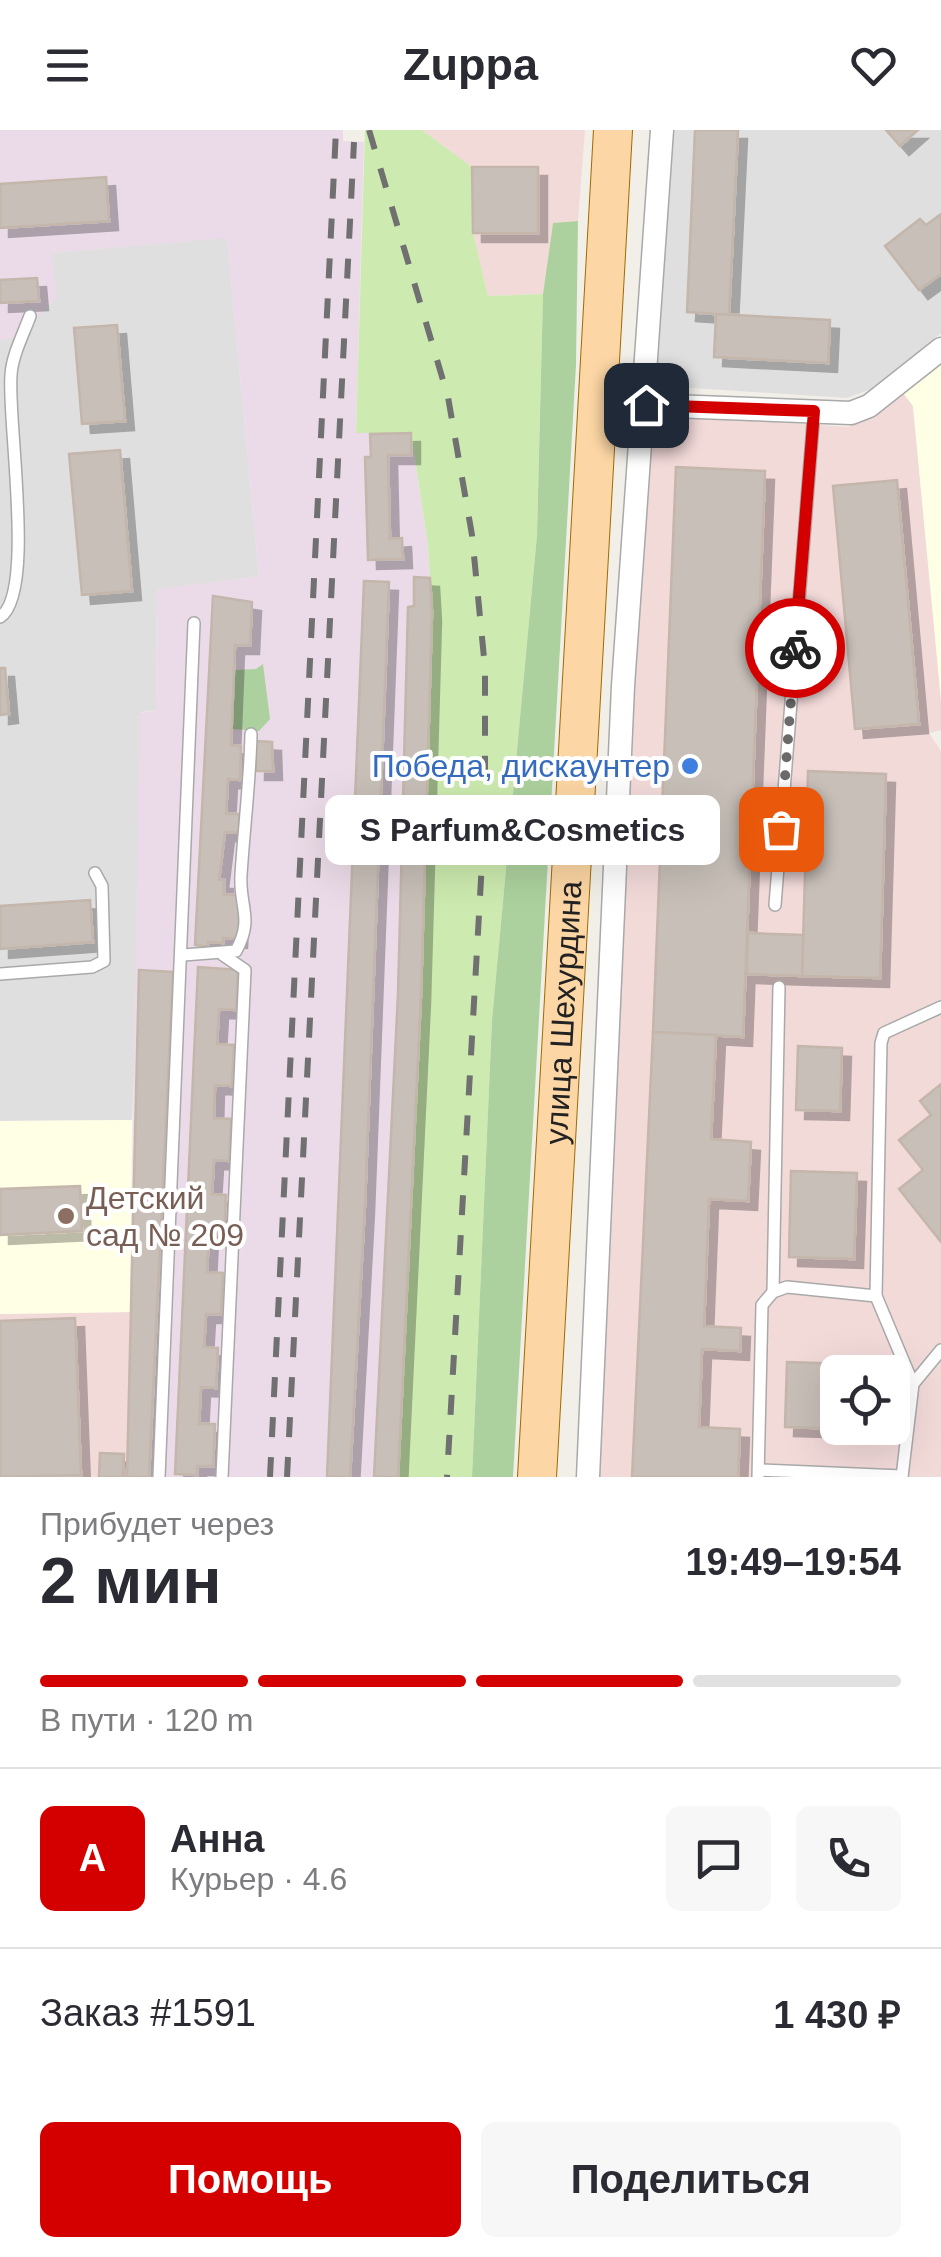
<!DOCTYPE html>
<html lang="ru">
<meta charset="utf-8">
<style>
body{margin:0;font-family:Helvetica,sans-serif;background:#f7f7f7;color:#2b2b33;height:100vh;display:flex;flex-direction:column;font-size:38px;white-space:nowrap}
*{box-sizing:border-box;margin:0}
p{font-size:32px;color:#7c7c81}
.icon{flex:none;width:55px;height:55px;fill:none;stroke:currentColor;stroke-width:2;stroke-linecap:round;stroke-linejoin:round}
.map{position:relative;height:1347px;overflow:hidden}
.panel{display:flex;flex-direction:column;background:#fff;flex:1}
.panel>*{flex:none}
.buttons{position:absolute;left:820px;top:1225px;display:grid;gap:20px}
.buttons a{display:grid;place-items:center;width:90px;height:90px;border-radius:15px;background:#fff;box-shadow:0 10px 40px #0002;font-size:50px}
.pin{position:absolute;display:grid;place-items:center;width:85px;height:85px;color:#fff;margin:-42px;border-radius:20px;box-shadow:0 5px 15px #0006}
.courier{position:absolute;display:grid;place-items:center;width:100px;height:100px;margin:-50px;border:8px solid #d40000;border-radius:50%;background:#fff;color:#222;box-shadow:0 2px 12px #0007}
.bubble{position:absolute;height:70px;border-radius:15px;background:#fff;box-shadow:0 10px 40px #0002;font-size:32px;font-weight:700;line-height:70px;text-align:center}
.head em{font-style:normal;font-weight:700}
.head div{display:flex;flex-direction:column-reverse}
.head{display:flex;align-items:center;justify-content:space-between;height:170px;padding:0 40px}
h1{font-size:65px;font-weight:700;line-height:75px}
.bar{display:grid;grid-template-columns:repeat(4,1fr);gap:15px 10px;align-content:center;height:120px;padding:0 40px}
.bar i{height:12px;border-radius:8px;background:#e1e1e2}
.bar .on{background:#d40000}
.bar p{grid-column:span 4}
.line{display:flex;align-items:center;gap:25px;padding:0 40px;border-top:2px solid #e1e1e2}
.line div{flex:1}
.round{display:grid;place-items:center;flex:none;width:105px;height:105px;border-radius:15px;background:#f7f7f7}
.cta{display:flex;gap:20px;margin-top:auto;padding:20px 40px}
.cta a{flex:1;height:115px;border-radius:15px;background:#d40000;color:#fff;font-size:40px;font-weight:700;line-height:115px;text-align:center}
.cta a+a{background:#f7f7f7;color:#2b2b33}
header{display:flex;justify-content:space-between;align-items:center;height:130px;padding:0 40px;background:#fff;font-size:45px;font-weight:700}
.map>svg:first-child{display:block}
.residential{fill:#e0dfdf}
.commercial{fill:#f2dad9;fill-rule:evenodd}
.industrial{fill:#ebdbe8}
.education{fill:#ffffe5}
.grass{fill:#cdebb0}
.forest{fill:#add19e}
.building{fill:#c7bfb8;stroke:#c4b6ab;stroke-width:2.5;filter:url(#shadow)}
.lines{fill:none;stroke-linecap:round;stroke-linejoin:round}
.lane-casing{stroke:#a9a9a9;stroke-width:14}
.street-casing{stroke:#a9a9a9;stroke-width:25}
.primary-casing{stroke:#a06b00;stroke-width:40}
.lane{stroke:#fff;stroke-width:11}
.street{stroke:#fff;stroke-width:22}
.primary{stroke:#fcd6a4;stroke-width:38}
.rail{stroke:#707070;stroke-width:6;stroke-dasharray:20 20;stroke-linecap:butt}
.done{stroke:#6b6a68;stroke-width:10;stroke-dasharray:0 18}
.route{stroke:#d40000;stroke-width:12}
.shop-dot{fill:#3f7fe0;stroke:#fff;stroke-width:4}
.education-dot{fill:#8d6e63;stroke:#fff;stroke-width:4}
.labels{text-anchor:middle;dominant-baseline:central;stroke-width:8;stroke-linejoin:round;paint-order:stroke}
.shop-label{font-size:32px;fill:#366cbe;stroke:#fff;text-anchor:end}
.street-label{font-size:32px;fill:#222;stroke:#fff}
.education-label{font-size:32px;fill:#785e54;stroke:#fff;text-anchor:start}
</style>
<header><svg class="icon" aria-label="menu" viewBox="0 0 24 24"><path d="M4 6h16M4 12h16M4 18h16"/></svg>Zuppa<svg class="icon" aria-label="heart" viewBox="0 0 24 24"><path d="M12 20l-8-8c-3-5 5-10 8-4 3-6 11-1 8 4z"/></svg></header>
<div class="map">
<svg width="941" height="1347" viewBox="0 0 941 1347">
<defs>
<filter id="shadow"><feDropShadow dx="9" dy="9" stdDeviation="0" flood-color="#0004"/></filter>
</defs>
<rect width="100%" height="100%" fill="#f2efe9"/>
<g class="residential">
<polygon points="668,0 941,0 941,203 869,260 847,268 677,257 663,248 657,237"/>
<polygon points="227,107 259,446 157,460 156,580 141,582 139,840 132,990 0,991 0,210 15,207 51,123"/>
</g>
<g class="commercial">
<polygon points="585,0 578,91 553,93 543,164 488,166 473,103 472,37 422,0"/>
<path d="M901,260l12,16 28,294v30l-12,3 12,18v726h-343l46,-1041 9,-16 21,-5 175,12zM838,1242h54v56h-54z"/>
<polygon points="130,1182 127,1347 0,1347 0,1184"/>
</g>
<polygon class="industrial" points="0,0 343,0 343,11 364,12 356,303 411,303 428,415 432,482 398,1347 127,1347 140,583 156,580 157,459 259,446 227,108 51,123 57,168 15,208 0,210"/>
<g class="education">
<polygon points="941,229 941,570 913,276 901,260"/>
<polygon points="132,990 130,1182 0,1184 0,991"/>
</g>
<polygon class="grass" points="365,0 422,0 472,37 473,103 488,166 543,164 537,405 492,890 472,1347 398,1347 432,482 428,415 411,303 356,303"/>
<g class="forest">
<polygon points="578,91 576,235 513,1347 472,1347 492,890 537,405 543,164 553,93"/>
<polygon points="263,534 270,589 259,601 232,599 234,540 256,539"/>
</g>
<g class="building">
<polygon points="695,0 738,0 729,185 687,182"/>
<polygon points="886,0 918,0 900,16"/>
<polygon points="472,37 538,37 538,103 473,103"/>
<polygon points="106,47 109,91 0,98 0,54"/>
<polygon points="941,84 941,144 919,160 885,116 920,89 926,95"/>
<polygon points="37,148 39,171 0,173 0,150"/>
<polygon points="716,184 830,190 828,233 714,227"/>
<polygon points="117,195 125,291 82,294 74,198"/>
<polygon points="411,303 411,325 388,325 390,409 402,408 403,429 368,430 365,327 371,327 370,304"/>
<polygon points="120,320 132,461 82,465 69,324"/>
<polygon points="676,337 765,341 743,907 653,902"/>
<polygon points="897,350 919,594 855,599 833,356"/>
<polygon points="414,447 430,448 432,482 421,864 398,1347 374,1347 398,864 408,477 414,476"/>
<polygon points="364,451 389,452 365,1074 350,1347 327,1347"/>
<polygon points="213,466 252,472 250,515 235,515 231,615 241,616 240,650 228,649 226,684 239,684 239,703 225,702 219,750 224,750 224,765 240,765 238,809 223,808 223,813 208,812 208,817 195,815"/>
<polygon points="0,538 5,538 9,584 0,585"/>
<polygon points="256,611 272,612 273,641 256,641"/>
<polygon points="808,641 886,644 880,848 802,846"/>
<polygon points="90,770 93,812 0,819 0,776"/>
<polygon points="748,803 803,805 802,846 747,844"/>
<polygon points="198,837 238,840 236,880 219,879 217,914 234,915 232,956 215,955 214,988 231,989 229,1031 214,1030 212,1064 226,1065 224,1105 209,1104 207,1142 223,1143 221,1184 206,1184 204,1217 218,1218 216,1258 201,1257 199,1294 215,1294 213,1336 197,1336 197,1345 175,1344"/>
<polygon points="139,840 173,842 149,1347 127,1347"/>
<polygon points="653,902 716,905 711,1009 751,1012 748,1071 709,1069 704,1196 741,1198 740,1221 702,1219 699,1297 740,1299 738,1347 632,1347"/>
<polygon points="798,916 842,918 840,981 796,980"/>
<polygon points="941,954 941,1112 899,1059 923,1040 899,1010 931,985 920,971"/>
<polygon points="791,1041 857,1043 854,1129 789,1127"/>
<polygon points="80,1056 82,1101 0,1105 0,1059"/>
<polygon points="75,1188 81,1345 0,1347 0,1191"/>
<polygon points="787,1232 883,1235 882,1242 838,1242 838,1298 881,1300 785,1297"/>
<polygon points="100,1323 124,1324 123,1347 99,1347"/>
</g>
<g class="lines">
<g class="lane-casing">
<g id="lane">
<path d="M0,487c36,-22 7,-198 11,-242 1,-19 12,-40 19,-59"/>
<polyline points="585,733 612,690"/>
<polyline points="775,775 814,281"/>
<path d="M183,825l53,-4c18,-33 3,-44 5,-76 3,-47 9,-94 10,-141"/>
<polyline points="0,844 92,837 104,831 102,756 95,743"/>
<polyline points="773,1162 779,857"/>
<polyline points="876,1166 913,1254"/>
<polyline points="759,1340 902,1346"/>
<polyline points="159,1347 194,493"/>
<polyline points="222,1347 245,840 223,825"/>
<polyline points="758,1347 762,1175 773,1162 787,1157 876,1166 881,913 884,903 941,877"/>
<polyline points="902,1347 913,1254 941,1220"/>
</g>
</g>
<g class="street-casing">
<g id="street">
<polyline points="646,275 851,283 869,276 941,219"/>
<polyline points="588,1347 623,556 662,0"/>
</g>
</g>
<g class="primary-casing">
<g id="primary">
<path id="s1" d="M537,1347l76,-1347"/>
</g>
</g>
<use href="#lane" class="lane"/>
<use href="#street" class="street"/>
<use href="#primary" class="primary"/>
<g class="rail">
<polyline points="369,0 448,267 472,405 485,538 485,679 447,1347"/>
<polyline points="270,1347 336,0"/>
<polyline points="287,1347 354,12"/>
</g>
</g>
<g class="lines">
<polyline class="done" points="781,699 795,518"/>
<polyline class="route" points="646,275 814,281 795,518"/>
</g>
<circle class="shop-dot" cx="690" cy="636" r="10"/>
<circle class="education-dot" cx="66" cy="1086" r="10"/>
<g class="labels">
<g class="shop-label">
<text x="670" y="636">Победа, дискаунтер</text>
</g>
<g class="street-label">
<text stroke="none"><textPath href="#s1" startOffset="465">улица Шехурдина</textPath></text>
</g>
<g class="education-label">
<text x="86" y="1068">Детский<tspan x="86" dy="37">сад № 209</tspan></text>
</g>
</g>
</svg>
<div class="buttons">
<a><svg class="icon" aria-label="locate" viewBox="0 0 24 24"><circle cx="12" cy="12" r="6"/><path d="M12 2v4M12 18v4M2 12h4M18 12h4"/></svg></a>
</div>
<div class="pin" style="left:781px;top:699px;background:#ea580c"><svg class="icon" aria-label="bag" viewBox="0 0 24 24"><path d="M5 8h14l-1 12H6zM9 8a3 3 0 0 1 6 0"/></svg></div>
<div class="pin" style="left:646px;top:275px;background:#1f2937"><svg class="icon" aria-label="home" viewBox="0 0 24 24"><path d="M3 11l9-7 9 7M6 9v11h12V9"/></svg></div>
<div class="courier" style="left:795px;top:518px"><svg class="icon" aria-label="bike" viewBox="0 0 24 24"><circle cx="6" cy="16" r="4"/><circle cx="18" cy="16" r="4"/><path d="M6 16l4-8h5l3 8M10 8l3 8H6M13 5h3"/></svg></div>
<div class="bubble" style="left:325px;top:665px;width:395px">S Parfum&amp;Cosmetics</div>
</div>
<section class="panel">
<div class="head"><div><h1>2 мин</h1><p>Прибудет через</p></div><em>19:49–19:54</em></div>
<div class="bar"><i class="on"></i><i class="on"></i><i class="on"></i><i></i><p>В пути · 120 m</p></div>
<div class="line" style="height:180px"><b class="round" style="background:#d40000;color:#fff">А</b><div><b>Анна</b><p>Курьер · 4.6</p></div><a class="round"><svg class="icon" aria-label="chat" viewBox="0 0 24 24"><path d="M4 5h16v11H9l-5 4z"/></svg></a><a class="round"><svg class="icon" aria-label="phone" viewBox="0 0 24 24"><path d="M5 4h4l2 5-3 2q2 4 5 5l2-3 5 2v4C11 20 4 13 5 4z"/></svg></a></div>
<div class="line" style="height:130px"><div>Заказ #1591</div><b>1 430 ₽</b></div>
<div class="cta"><a>Помощь</a><a>Поделиться</a></div>
</section>
